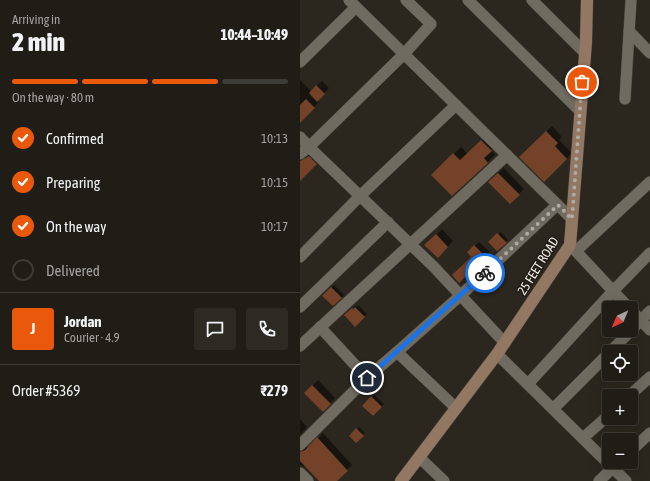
<!DOCTYPE html>
<meta charset="utf-8">
<style>
body{margin:0;font-family:"Asap Condensed",sans-serif;background:#2d2a23;color:#f1f3f6;height:100vh;display:flex;flex-direction:column;font-size:15px;white-space:nowrap}
*{box-sizing:border-box;margin:0}
p{font-size:13px;color:#a2a2a1}
.icon{flex:none;width:22px;height:22px;fill:none;stroke:currentColor;stroke-width:2;stroke-linecap:round;stroke-linejoin:round}
.map{position:relative;flex:1;overflow:hidden}
.side{display:flex;flex-direction:column;background:#201d16;width:300px}
.side>*{flex:none}
.needle{width:26px;rotate:224deg}
.buttons{position:absolute;left:302px;top:301px;display:grid;gap:8px}
.buttons a{display:grid;place-items:center;width:36px;height:36px;border-radius:4px;background:#201d16;box-shadow:0 4px 16px #0002,0 0 0 1px #3d3b35;font-size:20px}
.pin{position:absolute;display:grid;place-items:center;width:34px;height:34px;color:#fff;margin:-17px;border:2px solid #fff;border-radius:50%;box-shadow:0 1px 4px #0007}
.courier{position:absolute;display:grid;place-items:center;width:40px;height:40px;margin:-20px;border:3px solid #1a73e8;border-radius:50%;background:#fff;color:#222;box-shadow:0 1px 5px #0007}
.summary em{font-style:normal;font-weight:800}
.summary div{display:flex;flex-direction:column-reverse}
.summary{display:flex;align-items:center;justify-content:space-between;height:68px;padding:0 12px}
h1{font-size:26px;font-weight:800;line-height:30px}
.bar{display:grid;grid-template-columns:repeat(4,1fr);gap:6px 4px;align-content:center;height:48px;padding:0 12px}
.bar i{height:5px;border-radius:3px;background:#3d3b35}
.bar .active{background:#ea580c}
.bar p{grid-column:span 4}
.line{display:flex;align-items:center;gap:10px;padding:0 12px;border-top:1px solid #3d3b35}
.line div{flex:1}
.round{display:grid;place-items:center;flex:none;width:42px;height:42px;border-radius:4px;background:#2d2a23}
ol{padding:0 12px;list-style:none}
li{display:flex;align-items:center;gap:12px;height:44px}
li p{margin-inline-start:auto}
li .icon{padding:4px;border-radius:50%;background:#ea580c;color:#fff;stroke-width:4}
li:last-child{color:#a2a2a1}
li i{width:22px;height:22px;border:2px solid #3d3b35;border-radius:50%}
main{display:flex;flex:1;min-height:0}
.map>svg:first-child{display:block}
.shadow{fill:#0007}
.building{fill:#734229}
.lines{fill:none;stroke-linecap:round;stroke-linejoin:round}
.street-casing{stroke:#45423a;stroke-width:12}
.secondary-casing{stroke:#45423a;stroke-width:13}
.street{stroke:#706b61;stroke-width:11}
.secondary{stroke:#927862;stroke-width:12}
.done{stroke:#aeaba4;stroke-width:4;stroke-dasharray:0 7.2}
.route{stroke:#1a73e8;stroke-width:5}
.labels{text-anchor:middle;dominant-baseline:central;stroke-width:3;stroke-linejoin:round;paint-order:stroke}
.street-label{font-size:13px;fill:#f5f2ec;stroke:#211d15}
</style>
<main>
<section class="side">
<div class="summary"><div><h1>2 min</h1><p>Arriving in</p></div><em>10:44–10:49</em></div>
<div class="bar"><i class="active"></i><i class="active"></i><i class="active"></i><i></i><p>On the way · 80 m</p></div>
<ol>
<li><svg class="icon" aria-label="check" viewBox="0 0 24 24"><path d="M5 12l5 5 9-10"/></svg>Confirmed<p>10:13</p></li>
<li><svg class="icon" aria-label="check" viewBox="0 0 24 24"><path d="M5 12l5 5 9-10"/></svg>Preparing<p>10:15</p></li>
<li><svg class="icon" aria-label="check" viewBox="0 0 24 24"><path d="M5 12l5 5 9-10"/></svg>On the way<p>10:17</p></li>
<li><i></i>Delivered</li>
</ol>
<div class="line" style="height:72px"><b class="round" style="background:#ea580c;color:#fff">J</b><div><b>Jordan</b><p>Courier · 4.9</p></div><a class="round"><svg class="icon" aria-label="chat" viewBox="0 0 24 24"><path d="M4 5h16v11H9l-5 4z"/></svg></a><a class="round"><svg class="icon" aria-label="phone" viewBox="0 0 24 24"><path d="M5 4h4l2 5-3 2q2 4 5 5l2-3 5 2v4C11 20 4 13 5 4z"/></svg></a></div>
<div class="line" style="height:52px"><div>Order #5369</div><b>₹279</b></div>
</section>
<div class="map">
<svg width="350" height="481" viewBox="0 0 350 481">
<rect width="100%" height="100%" fill="#2b271e"/>
<g class="shadow">
<polygon points="0,80 11,91 22,81 29,88 17,100 19,102 0,121"/>
<polygon points="252,126 262,137 259,140 272,153 244,181 220,157"/>
<polygon points="189,133 198,143 191,150 195,155 152,195 132,175 161,147 168,154"/>
<polygon points="14,152 21,159 0,179 0,154 7,156"/>
<polygon points="204,168 224,189 210,203 189,182"/>
<polygon points="142,229 153,241 138,257 126,245"/>
<polygon points="201,232 208,240 197,250 190,242"/>
<polygon points="179,242 190,252 160,282 173,257 168,252"/>
<polygon points="34,285 44,295 33,305 23,296"/>
<polygon points="58,305 67,314 55,325 45,315 55,306 56,307"/>
<polygon points="18,380 35,398 23,410 6,393"/>
<polygon points="74,395 84,404 73,415 63,406"/>
<polygon points="0,419 7,427 0,435"/>
<polygon points="59,427 65,433 56,442 50,436"/>
<polygon points="23,433 52,465 35,481 19,481 6,467 0,465 0,452 7,452 0,450 0,444 8,447 11,445"/>
</g>
<g class="building">
<polygon points="16,85 25,94 17,102 9,93"/>
<polygon points="6,99 15,108 0,123 0,105"/>
<polygon points="246,131 258,143 255,146 267,159 244,182 219,157"/>
<polygon points="181,140 192,151 184,158 188,163 152,196 131,175 153,153 160,160"/>
<polygon points="9,156 17,164 0,181 0,161"/>
<polygon points="198,173 220,195 210,204 188,182"/>
<polygon points="197,233 207,243 197,251 188,242"/>
<polygon points="136,234 148,247 138,258 124,245"/>
<polygon points="174,245 186,257 159,283 152,275 171,257 167,252"/>
<polygon points="31,287 42,298 33,306 22,296"/>
<polygon points="55,307 65,317 55,327 44,315 52,308 53,309"/>
<polygon points="12,385 31,404 23,412 4,393"/>
<polygon points="71,396 82,407 73,416 62,406"/>
<polygon points="56,428 64,436 56,443 49,436"/>
<polygon points="17,437 48,471 37,481 19,481 0,461 0,452 5,450"/>
</g>
<g class="lines">
<g class="street-casing">
<g id="street">
<polyline points="49,0 272,219"/>
<polyline points="168,0 280,111"/>
<polyline points="232,0 285,53"/>
<polyline points="329,31 350,53"/>
<polyline points="0,62 56,7"/>
<polyline points="325,99 331,0"/>
<polyline points="0,137 9,147 104,54 131,24 106,0"/>
<polyline points="0,154 9,147 134,267 205,343"/>
<polyline points="272,247 329,308"/>
<polyline points="276,251 350,182"/>
<polyline points="0,257 60,196 156,105"/>
<polyline points="0,307 88,222"/>
<polyline points="331,310 350,330"/>
<polyline points="0,346 207,155"/>
<polyline points="310,352 350,311"/>
<polyline points="197,354 326,481"/>
<polyline points="67,378 97,352"/>
<polyline points="228,384 313,291 350,253"/>
<polyline points="329,396 350,377"/>
<polyline points="156,408 97,352 161,295 257,205"/>
<polyline points="253,409 309,353"/>
<polyline points="283,438 309,415"/>
<polyline points="0,445 67,378 20,327"/>
<polyline points="331,451 350,433"/>
<polyline points="119,457 144,481"/>
<polyline points="0,473 8,481"/>
<polyline points="299,481 319,462"/>
</g>
</g>
<g class="secondary-casing">
<polyline id="secondary" points="101,481 197,354 270,245 286,42 287,0"/>
</g>
<use href="#street" class="street"/>
<use href="#secondary" class="secondary"/>
</g>
<g class="lines">
<polyline class="done" points="185,273 258,205 272,219 282,82"/>
<polyline class="route" points="67,378 185,273"/>
</g>
<g class="labels">
<g class="street-label">
<text transform="translate(238 266) rotate(-58)">25 FEET ROAD</text>
</g>
</g>
</svg>
<div class="buttons">
<a><svg class="needle" viewBox="-14 -14 28 28"><path d="M0-13l5 13h-10z" fill="#e53935"/><path d="M0 13l5-13h-10z" fill="#a2a2a1"/></svg></a>
<a><svg class="icon" aria-label="locate" viewBox="0 0 24 24"><circle cx="12" cy="12" r="6"/><path d="M12 2v4M12 18v4M2 12h4M18 12h4"/></svg></a>
<a>+</a>
<a>−</a>
</div>
<div class="pin" style="left:282px;top:82px;background:#ea580c"><svg class="icon" aria-label="bag" viewBox="0 0 24 24"><path d="M5 8h14l-1 12H6zM9 8a3 3 0 0 1 6 0"/></svg></div>
<div class="pin" style="left:67px;top:378px;background:#1f2937"><svg class="icon" aria-label="home" viewBox="0 0 24 24"><path d="M3 11l9-7 9 7M6 9v11h12V9"/></svg></div>
<div class="courier" style="left:185px;top:273px"><svg class="icon" aria-label="bike" viewBox="0 0 24 24"><circle cx="6" cy="16" r="4"/><circle cx="18" cy="16" r="4"/><path d="M6 16l4-8h5l3 8M10 8l3 8H6M13 5h3"/></svg></div>
</div>
</main>
